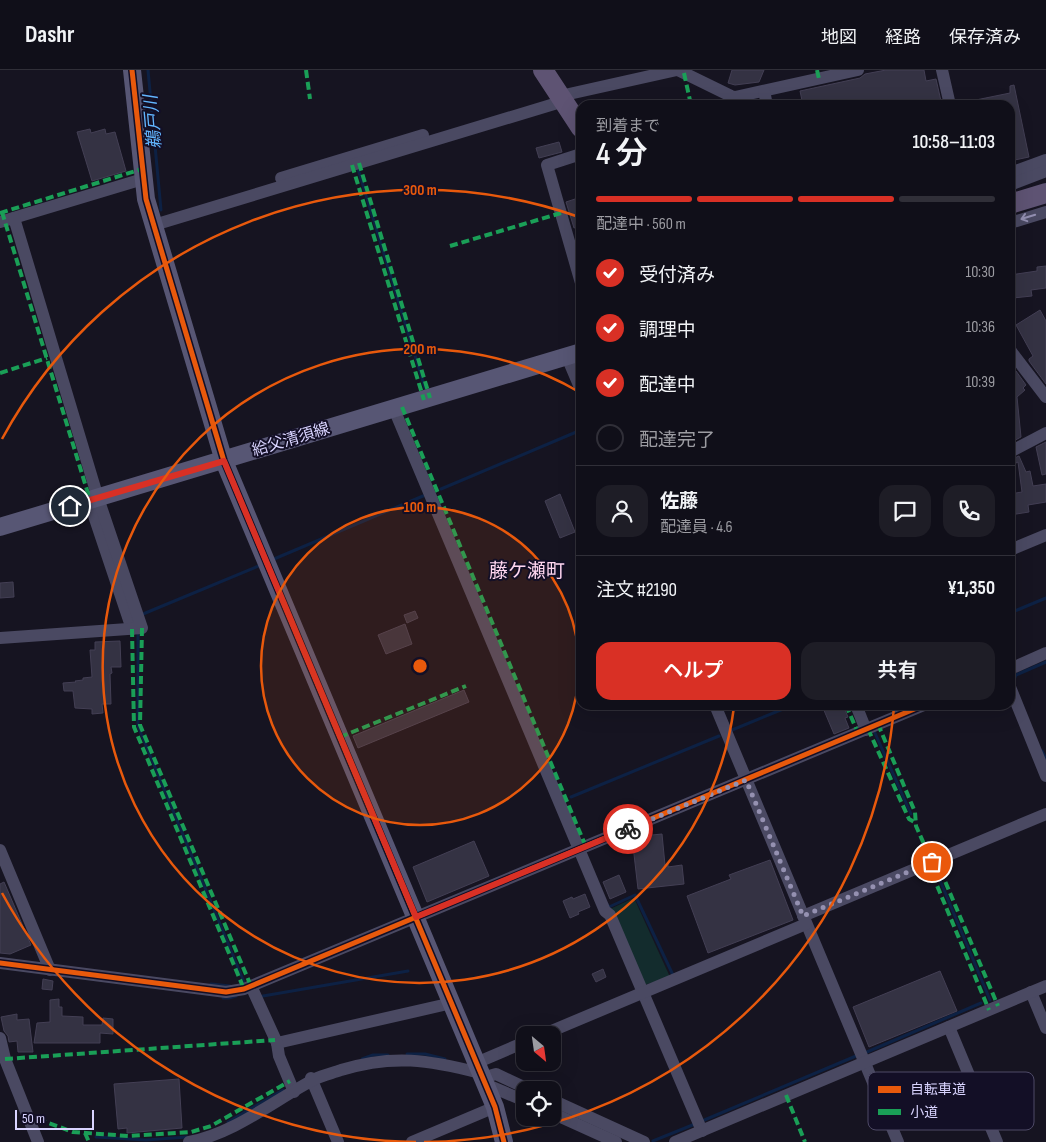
<!DOCTYPE html>
<html lang="ja">
<meta charset="utf-8">
<style>
body{margin:0;font-family:"Sofia Sans Condensed","Noto Sans JP",sans-serif;background:#1e1d26;color:#f1f3f6;height:100vh;display:flex;flex-direction:column;font-size:19px;white-space:nowrap}
*{box-sizing:border-box;margin:0}
p{font-size:16px;color:#9c9ca2}
.icon{flex:none;width:28px;height:28px;fill:none;stroke:currentColor;stroke-width:2;stroke-linecap:round;stroke-linejoin:round}
.map{position:relative;flex:1;overflow:hidden}
.panel{position:absolute;left:576px;top:30px;width:439px;height:610px;display:flex;flex-direction:column;background:#100f19;border-radius:15px;box-shadow:0 5px 20px #0002,0 0 0 1px #302f38}
.panel>*{flex:none}
.needle{width:32px;rotate:151deg}
.buttons{position:absolute;left:516px;top:956px;display:grid;gap:10px}
.buttons a{display:grid;place-items:center;width:45px;height:45px;border-radius:10px;background:#100f19;box-shadow:0 5px 20px #0002,0 0 0 1px #302f38;font-size:25px}
.scale{position:absolute;left:15px;bottom:12px;width:79px;box-sizing:border-box;padding-left:5px;border:2px solid #d9d4ff;border-top:0;font-size:14px;line-height:18px;white-space:nowrap;color:#d9d4ff;-webkit-text-stroke:4px #130f26;paint-order:stroke}
.pin{position:absolute;display:grid;place-items:center;width:42px;height:42px;color:#fff;margin:-21px;border:2px solid #fff;border-radius:50%;box-shadow:0 1px 5px #0007}
.courier{position:absolute;display:grid;place-items:center;width:50px;height:50px;margin:-25px;border:4px solid #d93025;border-radius:50%;background:#fff;color:#222;box-shadow:0 1px 6px #0007}
.headline em{font-style:normal;font-weight:600}
.headline div{display:flex;flex-direction:column-reverse}
.headline{display:flex;align-items:center;justify-content:space-between;height:85px;padding:0 20px}
h1{font-size:32px;font-weight:600;line-height:38px}
.bar{display:grid;grid-template-columns:repeat(4,1fr);gap:8px 5px;align-content:center;height:60px;padding:0 20px}
.bar i{height:6px;border-radius:4px;background:#302f38}
.bar .current{background:#d93025}
.bar p{grid-column:span 4}
.line{display:flex;align-items:center;gap:12px;padding:0 20px;border-top:1px solid #302f38}
.line div{flex:1}
.round{display:grid;place-items:center;flex:none;width:52px;height:52px;border-radius:15px;background:#1e1d26}
ol{padding:0 20px;list-style:none}
li{display:flex;align-items:center;gap:15px;height:55px}
li p{margin-inline-start:auto}
li .icon{padding:5px;border-radius:50%;background:#d93025;color:#fff;stroke-width:4}
li:last-child{color:#9c9ca2}
li i{width:28px;height:28px;border:2px solid #302f38;border-radius:50%}
.action{display:flex;gap:10px;margin-top:auto;padding:10px 20px}
.action a{flex:1;height:58px;border-radius:15px;background:#d93025;color:#fff;font-size:20px;font-weight:600;line-height:58px;text-align:center}
.action a+a{background:#1e1d26;color:#f1f3f6}
header{display:flex;align-items:center;gap:30px;box-sizing:border-box;height:70px;padding:0 25px;background:#100f19;border-bottom:1px solid #302f38}
header strong{font-size:24px}
nav{display:flex;gap:28px;margin-inline-start:auto;font-size:18px}
.map>svg:first-child{display:block}
.green{fill:#132c2d}
.lines{fill:none;stroke-linecap:round;stroke-linejoin:round}
.stream{stroke:#0d2144;stroke-width:3}
.building{fill:#343243;stroke:#433f54}
.street{stroke:#4a4962;stroke-width:12}
.secondary{stroke:#575674;stroke-width:18}
.primary{stroke:#5e5373;stroke-width:20}
.quiet{stroke:#1a9f57;stroke-width:4;stroke-dasharray:8 4;stroke-linecap:butt}
.cycleway-casing{stroke:#130f26;stroke-width:8}
.cycleway{stroke:#e8590c;stroke-width:5}
.oneway{stroke:#928eb0}
.done{stroke:#9591b1;stroke-width:5;stroke-dasharray:0 9}
.route{stroke:#d93025;stroke-width:6}
.ring{fill:none;stroke:#e8590c;stroke-width:2.5}
.labels{text-anchor:middle;dominant-baseline:central;stroke-width:4;stroke-linejoin:round;paint-order:stroke}
.street-label{font-size:16px;fill:#d9d4ff;stroke:#130f26}
.water-label{font-size:18px;font-style:italic;fill:#62b6ff;stroke:#130f26}
.quarter-label{font-size:19px;fill:#ffd6f0;stroke:#130f26}
.key{fill:#130f26;stroke:#4e4a67;stroke-width:1}
.key-label{font-size:14px;fill:#d9d4ff}
.centre{fill:#e8590c;stroke:#130f26;stroke-width:2.5}
.ring-label{font-size:15px;text-anchor:middle;font-weight:bold;fill:#e8590c;stroke:#130f26;stroke-width:4;stroke-linejoin:round;paint-order:stroke}
</style>
<header>
<strong>Dashr</strong>
<nav><a>地図</a><a>経路</a><a>保存済み</a></nav>
</header>
<div class="map">
<svg width="1046" height="1072" viewBox="0 0 1046 1072">
<rect width="100%" height="100%" fill="#161421"/>
<polygon class="green" points="634,828 670,907 644,915 610,839"/>
<g class="lines">
<g class="stream">
<polyline points="148,0 161,140"/>
<polyline points="358,99 425,318"/>
<polyline points="441,419 581,360"/>
<polyline points="274,489 423,426"/>
<polyline points="1010,543 1046,528"/>
<polyline points="143,544 261,495"/>
<polyline points="138,565 138,656 244,912"/>
<polyline points="1014,615 1013,612 1016,605 1046,592"/>
<polyline points="732,660 793,635"/>
<polyline points="875,663 911,744"/>
<polyline points="1042,681 1046,689"/>
<polyline points="571,727 719,666"/>
<polyline points="934,796 990,930"/>
<polyline points="607,834 609,837 635,825 673,905"/>
<polyline points="211,914 230,916"/>
<polyline points="263,926 408,901"/>
<polyline points="223,928 229,928 236,926"/>
<polyline points="867,982 981,933"/>
<polyline points="407,984 425,984 445,989"/>
<polyline points="362,989 373,985 388,985"/>
<polyline points="702,1051 856,986"/>
<polyline points="228,1052 283,1020"/>
<polyline points="96,1067 146,1070 187,1067"/>
<polyline points="653,1071 695,1054"/>
</g>
</g>
<g class="building">
<polygon points="732,0 764,0 759,12 735,15 728,13"/>
<polygon points="886,0 924,0 926,11 936,9 941,31 922,35 803,35 800,21 860,8 865,4"/>
<polygon points="1014,15 1029,87 1010,91 1010,35 971,35 971,31 1010,23 1010,16"/>
<polygon points="90,59 91,63 105,59 106,64 115,62 126,101 92,111 77,62"/>
<polygon points="559,72 562,82 539,88 536,78"/>
<polygon points="581,127 581,156 574,158 566,132"/>
<polygon points="1046,196 1046,218 1031,220 1032,226 1013,228 1010,205 1037,201 1037,197"/>
<polygon points="1040,240 1046,251 1046,314 1029,291 1029,289 1033,286 1016,255"/>
<polygon points="1016,301 1026,315 1023,318 1025,320 1017,327 1021,367 1010,373 1010,306"/>
<polygon points="1046,372 1046,404 1042,405 1036,377"/>
<polygon points="1019,386 1026,402 1030,401 1033,416 1046,414 1046,432 1028,435 1029,442 1010,445 1010,424 1022,422 1018,392 1010,396 1010,390"/>
<polygon points="560,424 575,462 560,468 545,431"/>
<polygon points="13,512 14,527 0,528 0,513"/>
<polygon points="415,541 418,548 407,553 404,545"/>
<polygon points="405,554 412,574 386,584 378,565"/>
<polygon points="120,571 121,597 111,597 112,603 110,604 111,634 102,634 103,643 92,644 92,639 75,638 73,621 64,621 63,613 76,612 75,611 83,610 83,608 92,607 90,580 95,580 95,572"/>
<polygon points="464,620 469,632 358,678 353,666"/>
<polygon points="831,635 843,635 848,647 845,648 849,658 834,664 823,638"/>
<polygon points="662,764 665,795 668,794 668,797 682,795 684,814 638,819 632,767"/>
<polygon points="474,771 489,806 427,832 413,797"/>
<polygon points="770,790 793,850 708,883 687,826 731,809 729,805"/>
<polygon points="619,805 626,822 610,829 603,812"/>
<polygon points="4,812 31,875 10,884 0,883 0,814"/>
<polygon points="585,824 590,837 578,842 579,844 570,848 563,831 572,827 573,829"/>
<polygon points="603,899 606,907 596,912 592,904"/>
<polygon points="940,901 957,941 869,977 853,937"/>
<polygon points="43,909 53,911 52,920 42,919"/>
<polygon points="59,929 59,937 62,937 62,946 83,947 83,955 102,955 103,948 113,949 113,964 100,963 100,973 34,973 37,953 50,952 50,930"/>
<polygon points="17,944 17,950 29,949 33,982 18,982 17,971 9,972 8,966 4,961 1,947"/>
<polygon points="179,1009 182,1058 127,1063 127,1058 118,1059 114,1014"/>
</g>
<g class="lines">
<g class="street">
<polyline points="678,0 731,26 735,27 858,0"/>
<polyline points="942,0 950,35"/>
<polyline points="764,21 767,35"/>
<polyline points="560,26 677,0"/>
<polyline points="581,84 547,95 581,213"/>
<polyline points="1010,103 1046,90"/>
<polyline points="281,108 423,65"/>
<polyline points="1010,115 1046,101"/>
<polyline points="0,152 143,109"/>
<polyline points="1010,153 1046,142"/>
<polyline points="154,155 564,31"/>
<polyline points="1010,280 1046,327"/>
<polyline points="567,287 581,320"/>
<polyline points="394,339 605,841 610,845 702,1061"/>
<polyline points="1010,382 1046,363"/>
<polyline points="89,431 132,559"/>
<polyline points="1010,480 1046,465"/>
<polyline points="0,568 142,558 98,428 14,148"/>
<polyline points="1010,599 1046,583"/>
<polyline points="1010,617 1046,706"/>
<polyline points="715,635 898,1072"/>
<polyline points="856,635 866,660"/>
<polyline points="0,780 50,900"/>
<polyline points="803,846 1046,744"/>
<polyline points="0,893 226,922 244,919 924,635"/>
<polyline points="251,916 277,973 452,933"/>
<polyline points="1031,922 1046,958"/>
<polyline points="949,957 997,1072"/>
<polyline points="542,965 806,854"/>
<polyline points="0,968 5,989 38,1072"/>
<polyline points="277,973 279,986 294,1022"/>
<polyline points="476,993 525,972"/>
<polyline points="311,1008 338,1072"/>
<polyline points="482,1008 496,1004 530,1020"/>
<polyline points="485,1014 525,1031"/>
<polyline points="552,1030 644,1072"/>
<polyline points="552,1043 616,1072"/>
<path d="M189,1072c45,-8 87,-43 126,-63 8,-4 18,-6 26,-9 52,-16 88,-10 139,3"/>
<polyline points="412,1072 495,1037"/>
<polyline points="675,1072 1046,916"/>
</g>
<g class="secondary">
<polyline points="132,0 146,129 224,391 495,1037 504,1072"/>
<polyline points="0,457 581,282"/>
</g>
<g class="primary">
<polyline points="543,0 581,58"/>
<polyline points="1010,134 1046,123"/>
</g>
<g class="quiet">
<polyline points="306,0 310,29"/>
<polyline points="817,0 819,9"/>
<polyline points="684,3 691,35"/>
<polyline points="359,93 430,328"/>
<polyline points="352,95 424,330"/>
<polyline points="2,142 90,430"/>
<polyline points="0,143 142,99"/>
<polyline points="450,176 561,143"/>
<polyline points="0,303 47,288"/>
<polyline points="402,337 586,777"/>
<polyline points="142,558 140,655 251,916"/>
<polyline points="132,559 134,657 244,919"/>
<polyline points="846,635 858,663"/>
<polyline points="878,654 915,742 916,756 932,792"/>
<polyline points="868,659 909,749 916,753"/>
<polyline points="340,667 466,616"/>
<polyline points="936,790 998,936"/>
<polyline points="928,794 989,940"/>
<polyline points="5,989 275,970"/>
<polyline points="786,1025 805,1072"/>
<polyline points="27,1045 73,1062 128,1066 191,1062 211,1056 290,1011"/>
<polyline points="85,1063 89,1072"/>
</g>
<g class="cycleway-casing">
<g id="cycleway">
<polyline points="132,0 146,129 224,391 495,1037 504,1072"/>
<polyline points="0,893 226,922 244,919 924,635"/>
</g>
</g>
<use href="#cycleway" class="cycleway"/>
</g>
<defs><path id="oneway-shaft" d="M-6 0H5M1.5-3L5.5 0L1.5 3" fill="none" stroke-width="1.6" stroke-linecap="round" stroke-linejoin="round" transform="scale(1.25)"/></defs>
<use class="oneway" href="#oneway-shaft" transform="translate(1028 147) rotate(163)"/>
<g class="lines">
<polyline class="done" points="628,759 746,710 803,846 932,792"/>
<polyline class="route" points="70,436 224,391 416,847 628,759"/>
</g>
<circle cx="420" cy="596" r="159" fill="#e8590c" fill-opacity=".12"/>
<g class="ring">
<circle cx="420" cy="596" r="159"/>
<path d="M734 637A317 317 0 1 1 581 323"/>
<path d="M894 637A476 476 0 0 1 424 1072M416 1072A476 476 0 0 1 2 823M2 369A476 476 0 0 1 579 147"/>
</g>
<g class="labels">
<g class="street-label">
<text transform="translate(291 370) rotate(-17)">給父清須線</text>
</g>
<g class="water-label">
<text transform="translate(153 52) rotate(-95)">鵜戸川</text>
</g>
<g class="quarter-label">
<text x="527" y="501">藤ケ瀬町</text>
</g>
</g>
<rect x="868" y="1002" width="166" height="58" rx="8" class="key"/>
<rect x="878" y="1016" width="23" height="7" fill="#e8590c"/>
<rect x="878" y="1039" width="23" height="6" fill="#1a9f57"/>
<g class="key-label">
<text x="910" y="1024">自転車道</text>
<text x="910" y="1047">小道</text>
</g>
<circle cx="420" cy="596" r="8" class="centre"/>
<g class="ring-label">
<text x="420" y="125">300 m</text>
<text x="420" y="284">200 m</text>
<text x="420" y="442">100 m</text>
</g>
</svg>
<div class="buttons">
<a><svg class="needle" viewBox="-14 -14 28 28"><path d="M0-13l5 13h-10z" fill="#e53935"/><path d="M0 13l5-13h-10z" fill="#9c9ca2"/></svg></a>
<a><svg class="icon" aria-label="locate" viewBox="0 0 24 24"><circle cx="12" cy="12" r="6"/><path d="M12 2v4M12 18v4M2 12h4M18 12h4"/></svg></a>
</div>
<div class="scale">50 m</div>
<div class="pin" style="left:932px;top:792px;background:#ea580c"><svg class="icon" aria-label="bag" viewBox="0 0 24 24"><path d="M5 8h14l-1 12H6zM9 8a3 3 0 0 1 6 0"/></svg></div>
<div class="pin" style="left:70px;top:436px;background:#1f2937"><svg class="icon" aria-label="home" viewBox="0 0 24 24"><path d="M3 11l9-7 9 7M6 9v11h12V9"/></svg></div>
<div class="courier" style="left:628px;top:759px"><svg class="icon" aria-label="bike" viewBox="0 0 24 24"><circle cx="6" cy="16" r="4"/><circle cx="18" cy="16" r="4"/><path d="M6 16l4-8h5l3 8M10 8l3 8H6M13 5h3"/></svg></div>
<section class="panel">
<div class="headline"><div><h1>4 分</h1><p>到着まで</p></div><em>10:58–11:03</em></div>
<div class="bar"><i class="current"></i><i class="current"></i><i class="current"></i><i></i><p>配達中 · 560 m</p></div>
<ol>
<li><svg class="icon" aria-label="check" viewBox="0 0 24 24"><path d="M5 12l5 5 9-10"/></svg>受付済み<p>10:30</p></li>
<li><svg class="icon" aria-label="check" viewBox="0 0 24 24"><path d="M5 12l5 5 9-10"/></svg>調理中<p>10:36</p></li>
<li><svg class="icon" aria-label="check" viewBox="0 0 24 24"><path d="M5 12l5 5 9-10"/></svg>配達中<p>10:39</p></li>
<li><i></i>配達完了</li>
</ol>
<div class="line" style="height:90px"><a class="round"><svg class="icon" aria-label="person" viewBox="0 0 24 24"><circle cx="12" cy="8" r="4"/><path d="M4 21q1-7 8-7t8 7"/></svg></a><div><b>佐藤</b><p>配達員 · 4.6</p></div><a class="round"><svg class="icon" aria-label="chat" viewBox="0 0 24 24"><path d="M4 5h16v11H9l-5 4z"/></svg></a><a class="round"><svg class="icon" aria-label="phone" viewBox="0 0 24 24"><path d="M5 4h4l2 5-3 2q2 4 5 5l2-3 5 2v4C11 20 4 13 5 4z"/></svg></a></div>
<div class="line" style="height:65px"><div>注文 #2190</div><b>¥1,350</b></div>
<div class="action"><a>ヘルプ</a><a>共有</a></div>
</section>
</div>
